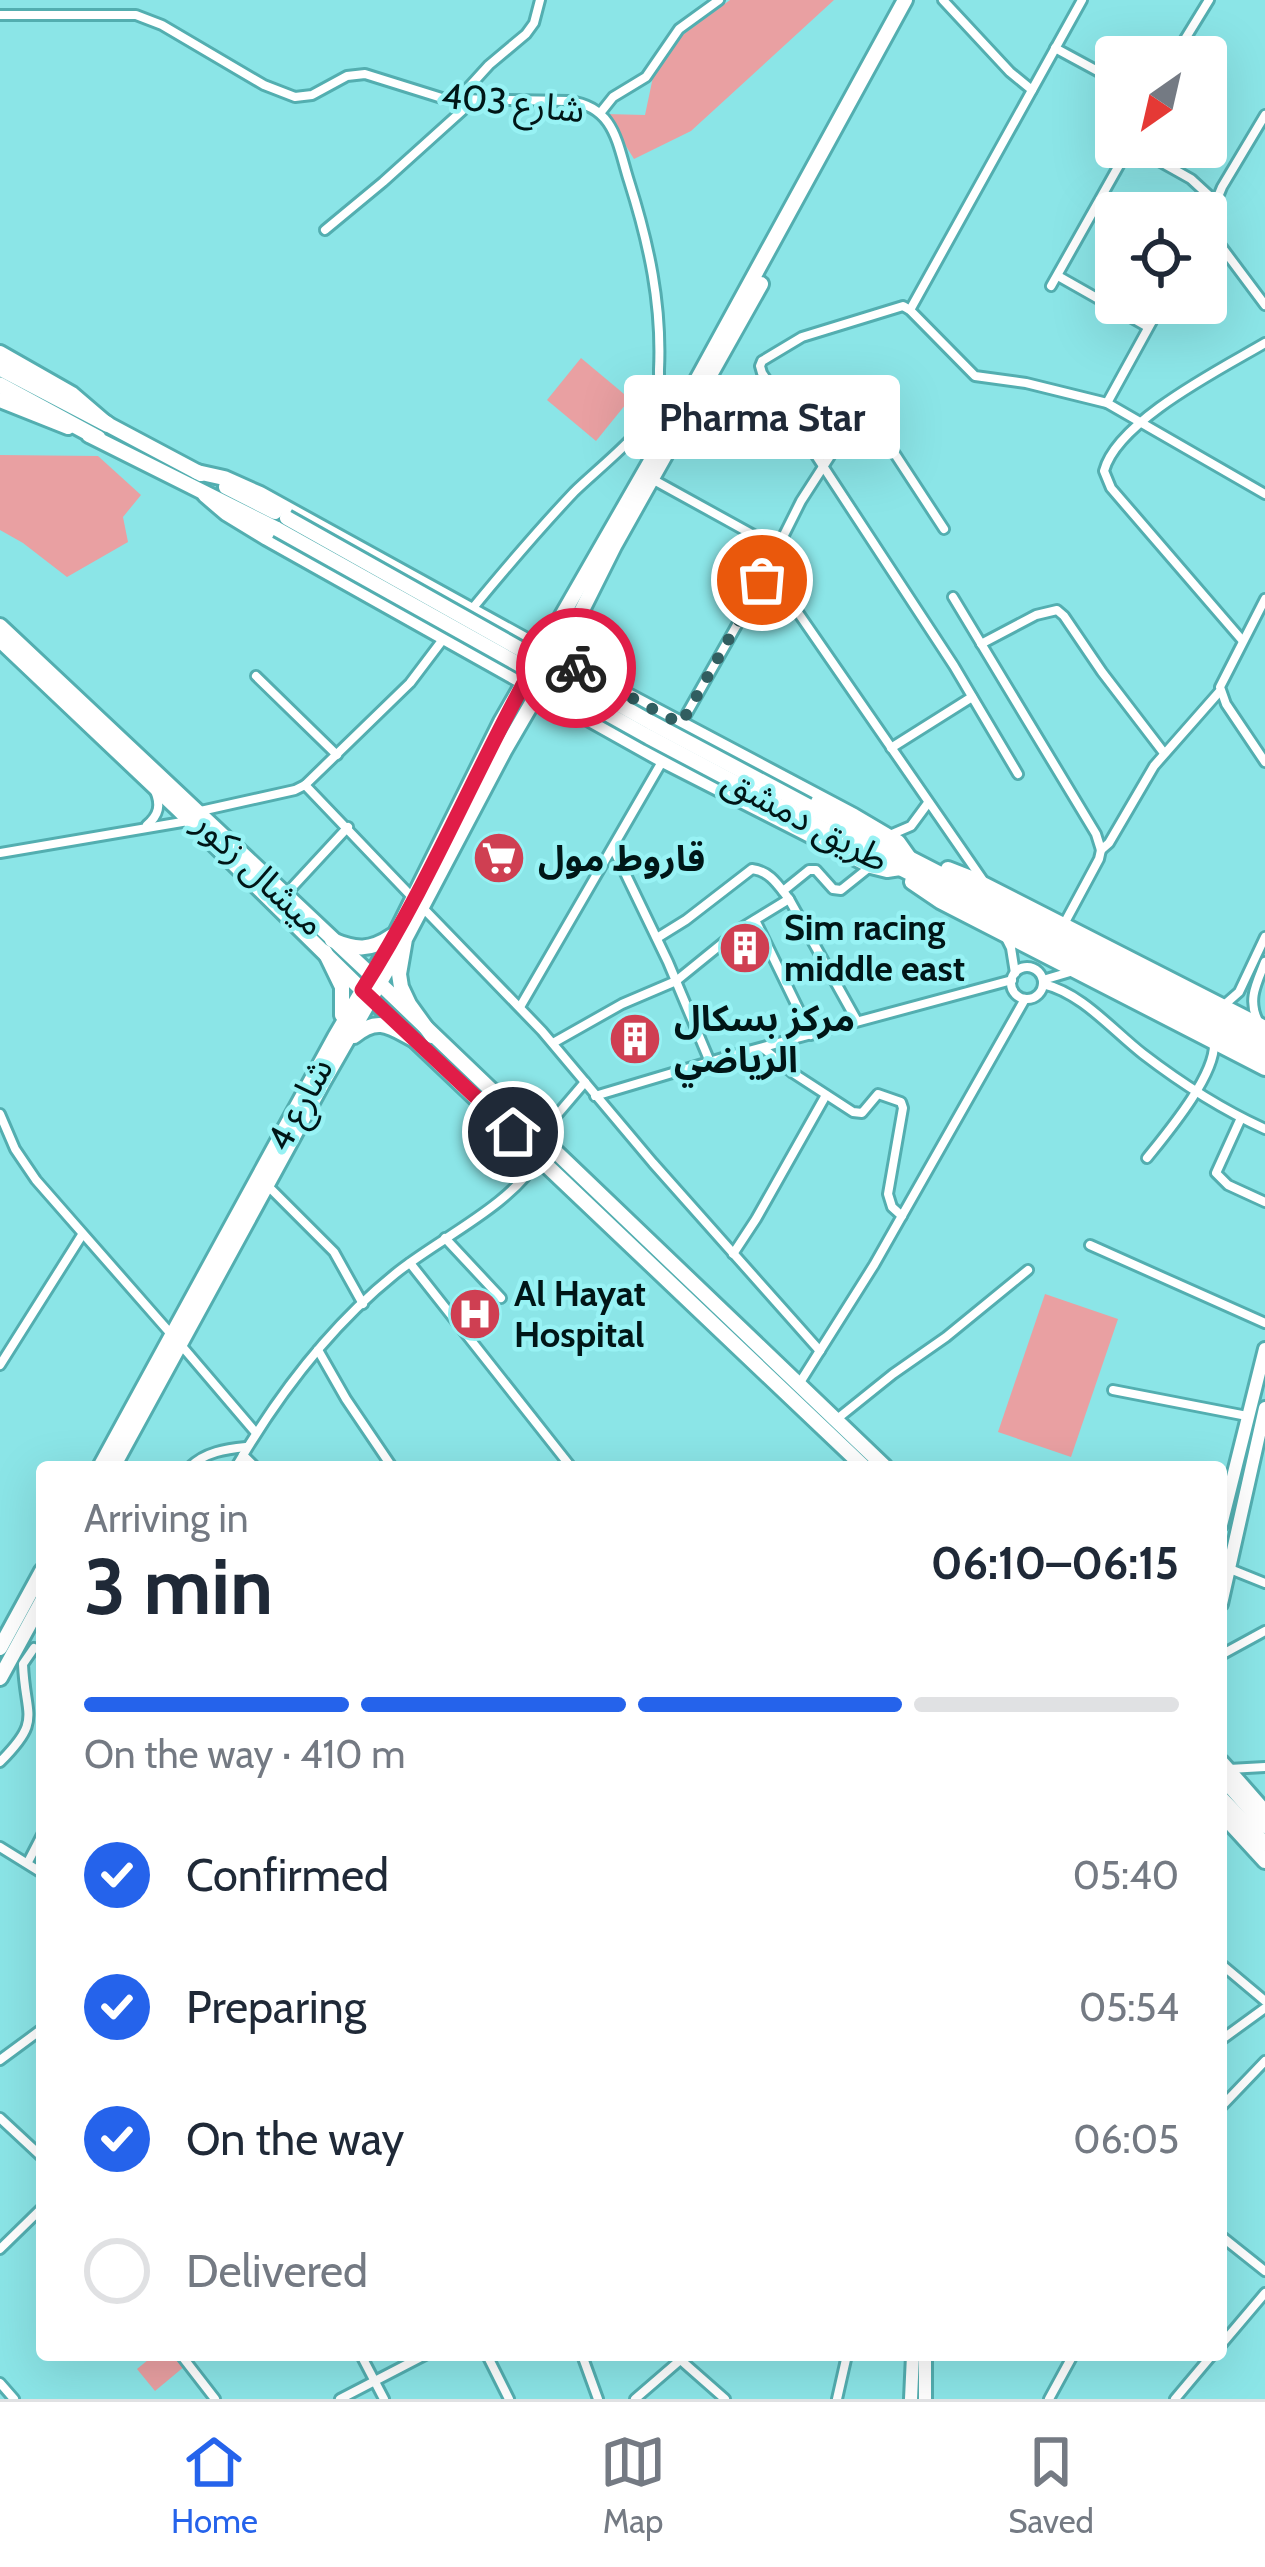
<!DOCTYPE html>
<meta charset="utf-8">
<style>
body{margin:0;font-family:Cabin,"Noto Sans Arabic",sans-serif;background:#f2f2f3;color:#1f2937;height:100vh;display:flex;flex-direction:column;font-size:45px;white-space:nowrap}
*{box-sizing:border-box;margin:0}
p{font-size:39px;color:#747a83}
.icon{flex:none;width:66px;height:66px;fill:none;stroke:currentColor;stroke-width:2;stroke-linecap:round;stroke-linejoin:round}
.map{position:relative;flex:1;overflow:hidden}
.details{position:absolute;left:36px;top:1461px;width:1191px;height:900px;display:flex;flex-direction:column;background:#fff;border-radius:12px;box-shadow:0 12px 48px #0002}
.details>*{flex:none}
.needle{width:78px;rotate:214deg}
.controls{position:absolute;left:1095px;top:36px;display:grid;gap:24px}
.controls a{display:grid;place-items:center;width:132px;height:132px;border-radius:12px;background:#fff;box-shadow:0 12px 48px #0002;font-size:60px}
.pin{position:absolute;display:grid;place-items:center;width:102px;height:102px;color:#fff;margin:-51px;border:6px solid #fff;border-radius:50%;box-shadow:0 3px 12px #0007}
.courier{position:absolute;display:grid;place-items:center;width:120px;height:120px;margin:-60px;border:9px solid #e11d48;border-radius:50%;background:#fff;color:#222;box-shadow:0 3px 15px #0007}
.bubble{position:absolute;height:84px;border-radius:12px;background:#fff;box-shadow:0 12px 48px #0002;font-size:39px;font-weight:800;line-height:84px;text-align:center}
.overview em{font-style:normal;font-weight:800}
.overview div{display:flex;flex-direction:column-reverse}
.overview{display:flex;align-items:center;justify-content:space-between;height:204px;padding:0 48px}
h1{font-size:78px;font-weight:800;line-height:90px}
.bar{display:grid;grid-template-columns:repeat(4,1fr);gap:18px 12px;align-content:center;height:144px;padding:0 48px}
.bar i{height:15px;border-radius:9px;background:#e0e1e3}
.bar .active{background:#2563eb}
.bar p{grid-column:span 4}
ol{padding:0 48px;list-style:none}
li{display:flex;align-items:center;gap:36px;height:132px}
li p{margin-inline-start:auto}
li .icon{padding:12px;border-radius:50%;background:#2563eb;color:#fff;stroke-width:4}
li:last-child{color:#747a83}
li i{width:66px;height:66px;border:6px solid #e0e1e3;border-radius:50%}
.tab-bar{display:flex;justify-content:space-around;align-items:center;height:168px;border-top:3px solid #e0e1e3;background:#fff;font-size:33px;color:#747a83}
.tab-bar a{display:grid;justify-items:center;gap:6px}
.tab-bar .active{color:#2563eb}
.map>svg:first-child{display:block}
.green{fill:#e9a0a2}
.lines{fill:none;stroke-linecap:round;stroke-linejoin:round}
.minor-casing{stroke:#53aeb0;stroke-width:14}
.secondary-casing{stroke:#53aeb0;stroke-width:18}
.primary-casing{stroke:#53aeb0;stroke-width:20}
.trunk-casing{stroke:#53aeb0;stroke-width:20}
.motorway-casing{stroke:#53aeb0;stroke-width:21}
.minor{stroke:#fff;stroke-width:8}
.secondary{stroke:#fff;stroke-width:12}
.primary{stroke:#fff;stroke-width:14}
.trunk{stroke:#fff;stroke-width:14}
.motorway{stroke:#fff;stroke-width:15}
.trunk-bridge-casing{stroke:#53aeb0;stroke-width:20;stroke-linecap:butt}
.trunk-bridge{stroke:#fff;stroke-width:14}
.done{stroke:#315e60;stroke-width:12;stroke-dasharray:0 21.6}
.route{stroke:#e11d48;stroke-width:15}
.labels{text-anchor:middle;dominant-baseline:central;stroke-width:9;stroke-linejoin:round;paint-order:stroke}
.street-label{font-size:36px;fill:#001617;stroke:#98f2f4}
.poi-label{font-size:36px;font-weight:bold;fill:#001617;stroke:#98f2f4;text-anchor:start}
</style>
<div class="map">
<svg width="1265" height="2399" viewBox="0 0 1265 2399">
<rect width="100%" height="100%" fill="#8be5e7"/>
<g class="green">
<polygon points="730,0 834,0 691,131 634,159 606,114 645,115 653,77 681,36"/>
<polygon points="581,358 630,399 596,441 547,400"/>
<polygon points="0,455 98,456 141,495 123,517 128,542 67,577 23,543 0,530"/>
<polygon points="1045,1294 1118,1319 1071,1457 998,1432"/>
<polygon points="154,2355 176,2355 185,2366 155,2391 137,2369"/>
</g>
<g class="lines">
<g class="minor-casing">
<g id="minor">
<polyline points="943,0 1010,72 1032,90"/>
<path d="M0,15h136l26,10 102,60 31,12 17,-2 35,-19 18,-2 80,25 124,2c46,6 48,42 60,80 20,63 33,123 30,189 0,12 1,25 -4,36 -9,26 -60,65 -81,86 -36,38 -69,77 -102,117"/>
<polyline points="1055,48 1116,81"/>
<polyline points="1174,57 1209,0"/>
<polyline points="459,98 489,65 526,34 534,23 540,0"/>
<polyline points="601,112 613,97 646,77 679,29 719,0"/>
<polyline points="1134,147 1191,179 1216,202"/>
<polyline points="1206,226 1222,187 1265,115"/>
<polyline points="1206,226 1265,305"/>
<polyline points="325,230 383,182 474,100"/>
<polyline points="1058,276 1148,327"/>
<polyline points="1051,286 1122,160 1134,147"/>
<polyline points="910,310 1082,0"/>
<polyline points="1107,403 1162,303"/>
<polyline points="652,479 777,548"/>
<polyline points="768,569 982,879"/>
<polyline points="953,597 1096,834 1101,850 1099,859 1064,924"/>
<polyline points="1265,599 1220,687 1226,704 1265,762"/>
<path d="M1242,640l-131,-152 -7,-17c13,-50 117,-102 161,-128"/>
<polyline points="981,644 1036,615 1057,610 1064,616 1102,672 1164,753"/>
<polyline points="256,676 337,755"/>
<polyline points="682,722 755,593 801,501 850,425 861,419 878,428 944,529"/>
<polyline points="891,748 972,697"/>
<polyline points="1018,774 954,666 762,373 760,366 762,361 802,337 903,306 910,310 975,376 1026,383 1107,403 1265,494"/>
<polyline points="305,785 413,898"/>
<polyline points="196,812 295,790 305,785 410,683 444,638"/>
<path d="M147,825c12,-10 14,-20 8,-34"/>
<polyline points="890,835 911,826 928,803"/>
<polyline points="614,850 668,962 710,1062"/>
<polyline points="1101,850 1109,843 1154,766 1220,691"/>
<polyline points="0,853 188,821"/>
<polyline points="783,891 809,870 816,870 833,889 841,890 871,866"/>
<polyline points="286,894 348,827"/>
<polyline points="423,908 542,1031 653,1163 820,1351"/>
<polyline points="755,920 811,1035"/>
<polyline points="1005,936 1011,948 1015,973"/>
<path d="M657,938l29,-18 66,-51c18,2 26,16 37,30"/>
<circle cx="1027" cy="983" r="16"/>
<polyline points="1043,980 1070,972"/>
<path d="M1043,984c39,9 69,46 100,70 39,30 78,55 122,75"/>
<polyline points="1223,1006 1239,992 1265,937"/>
<polyline points="520,1007 663,760"/>
<path d="M1258,1021c-11,-22 -1,-38 7,-59"/>
<polyline points="553,1043 622,1004 676,981 740,929 789,899 857,1021"/>
<polyline points="763,1048 793,1073 853,1112 862,1113 878,1094 901,1102 903,1108 888,1194 892,1207 902,1216"/>
<polyline points="595,1096 726,1057 1012,980"/>
<polyline points="0,1114 15,1149 36,1180 171,1334"/>
<polyline points="1241,1118 1216,1173 1228,1185 1265,1202"/>
<polyline points="539,1136 585,1082"/>
<path d="M1147,1158c20,-25 68,-82 67,-114"/>
<polyline points="267,1185 334,1252 363,1304"/>
<polyline points="445,1238 501,1298"/>
<polyline points="1090,1245 1265,1323"/>
<polyline points="733,1254 756,1219 826,1095"/>
<polyline points="410,1263 571,1467"/>
<polyline points="181,1345 256,1433"/>
<polyline points="318,1350 346,1399 392,1467"/>
<polyline points="0,1365 82,1235"/>
<polyline points="799,1384 874,1265 1025,999"/>
<polyline points="1113,1390 1247,1416"/>
<polyline points="837,1419 893,1374 946,1337 1028,1270"/>
<polyline points="243,1455 255,1467"/>
<path d="M190,1467c15,-15 36,-18 56,-20"/>
<path d="M236,1467c42,-72 93,-140 159,-193 41,-34 118,-69 143,-116"/>
<polyline points="1230,1569 1265,1583"/>
<polyline points="1221,1655 1265,1631"/>
<path d="M0,1762c43,-43 25,-44 23,-98l11,-16"/>
<polyline points="1229,1769 1265,1767"/>
<polyline points="0,1847 42,1873"/>
<polyline points="28,1862 42,1835"/>
<polyline points="1221,1964 1265,2001"/>
<polyline points="1221,2040 1265,2008"/>
<polyline points="0,2060 42,2029"/>
<polyline points="1221,2107 1265,2061"/>
<polyline points="0,2118 42,2157"/>
<polyline points="1221,2236 1265,2271"/>
<polyline points="0,2249 42,2208"/>
<polyline points="1221,2345 1265,2293"/>
<polyline points="181,2355 215,2399"/>
<polyline points="361,2355 384,2399"/>
<polyline points="487,2355 509,2399"/>
<polyline points="582,2355 598,2399"/>
<polyline points="675,2355 725,2399"/>
<polyline points="0,2383 14,2399"/>
<polyline points="340,2399 425,2355"/>
<polyline points="635,2399 686,2355"/>
<polyline points="837,2399 847,2355"/>
<polyline points="1049,2399 1073,2355"/>
<polyline points="1175,2399 1212,2355"/>
</g>
</g>
<g class="secondary-casing">
<g id="secondary">
<polyline points="1221,1525 1265,1349"/>
<polyline points="1221,1604 1265,1408"/>
<polyline points="911,2399 913,2355"/>
<polyline points="925,2399 925,2355"/>
</g>
</g>
<g class="primary-casing">
<g id="primary">
<polyline points="0,626 371,975 885,1467"/>
<polyline points="0,640 178,809 362,990 864,1467"/>
<polyline points="1221,1762 1265,1812"/>
<polyline points="1221,1776 1265,1826"/>
<polyline points="1221,1798 1265,1844"/>
<polyline points="1221,1813 1265,1861"/>
</g>
</g>
<g class="trunk-casing">
<g id="trunk">
<polyline points="0,353 72,394 107,424 201,474"/>
<polyline points="0,400 68,427"/>
<polyline points="89,435 277,529"/>
<polyline points="197,472 224,478 260,494 588,675 854,816 898,842 910,859"/>
<polyline points="226,487 275,512"/>
<polyline points="205,495 226,513 267,538 663,760 871,866 887,870 900,868"/>
<polyline points="808,806 1265,1041"/>
<polyline points="800,817 1265,1054"/>
<polyline points="948,869 971,878 1265,1028"/>
<polyline points="912,882 940,901 1265,1068"/>
<path d="M332,940c24,10 38,11 60,-4"/>
<polyline points="325,952 342,987 342,1015"/>
<path d="M354,1036c25,-20 36,-9 61,4"/>
<polyline points="432,1036 409,1004 401,987 399,974 405,939 504,751 558,658 614,546 761,284"/>
<polyline points="100,1467 335,1037 396,933 501,722 691,391 905,0"/>
<polyline points="113,1467 323,1082 399,949"/>
<polyline points="0,1648 42,1571"/>
<polyline points="0,1678 42,1601"/>
</g>
</g>
<g class="motorway-casing">
<g id="motorway">
<polyline points="0,368 107,424"/>
<polyline points="0,385 98,438"/>
</g>
</g>
<use href="#minor" class="minor"/>
<use href="#secondary" class="secondary"/>
<use href="#primary" class="primary"/>
<use href="#trunk" class="trunk"/>
<use href="#motorway" class="motorway"/>
<g class="trunk-bridge-casing">
<g id="trunk-bridge">
<polyline points="287,518 650,722 808,806"/>
<polyline points="277,529 649,737 800,817"/>
</g>
</g>
<use href="#trunk-bridge" class="trunk-bridge"/>
</g>
<g class="lines">
<polyline class="done" points="576,668 681,724 762,580"/>
<path class="route" d="M513,1132l-151,-142c69,-108 117,-229 180,-340l34,18"/>
</g>
<defs>
<g id="supermarket-disc" transform="scale(2.7)"><circle r="9.5" fill="#cf3f52" stroke="#98f2f4"/><path d="M-6-5.5h2.5l.6 2H6L4.5 2H-2.5L-4.4-4H-6ZM-1.5 3.2a1.3 1.3 0 1 0 .1 0ZM3 3.2a1.3 1.3 0 1 0 .1 0Z" fill="#fff"/></g>
<g id="building-disc" transform="scale(2.7)"><circle r="9.5" fill="#cf3f52" stroke="#98f2f4"/><path d="M-4-6H4V6H1V3H-1V6H-4ZM-2.5-4.3h1.7v1.8h-1.7ZM.8-4.3h1.7v1.8H.8ZM-2.5-1h1.7V.8h-1.7ZM.8-1h1.7V.8H.8Z" fill="#fff"/></g>
<g id="hospital-disc" transform="scale(2.7)"><circle r="9.5" fill="#cf3f52" stroke="#98f2f4"/><path d="M-5-5h3v3.5h4V-5h3V5h-3V1.5h-4V5h-3Z" fill="#fff"/></g>
</defs>
<g fill-rule="evenodd">
<use href="#supermarket-disc" x="499" y="858"/>
<use href="#building-disc" x="745" y="948"/>
<use href="#building-disc" x="635" y="1039"/>
<use href="#hospital-disc" x="475" y="1314"/>
</g>
<g class="labels">
<g class="street-label">
<text transform="translate(513 102) rotate(6)">شارع 403</text>
<text transform="translate(806 819) rotate(28)">طريق دمشق</text>
<text transform="translate(260 873) rotate(43)">ميشال زكور</text>
<text transform="translate(299 1104) rotate(-62)">شارع 4</text>
</g>
<g class="poi-label">
<text x="538" y="858">قاروط مول</text>
<text x="784" y="927">Sim racing<tspan x="784" dy="41">middle east</tspan></text>
<text x="674" y="1018">مركز بسكال<tspan x="674" dy="41">الرياضي</tspan></text>
<text x="514" y="1293">Al Hayat<tspan x="514" dy="41">Hospital</tspan></text>
</g>
</g>
</svg>
<div class="controls">
<a><svg class="needle" viewBox="-14 -14 28 28"><path d="M0-13l5 13h-10z" fill="#e53935"/><path d="M0 13l5-13h-10z" fill="#747a83"/></svg></a>
<a><svg class="icon" aria-label="locate" viewBox="0 0 24 24"><circle cx="12" cy="12" r="6"/><path d="M12 2v4M12 18v4M2 12h4M18 12h4"/></svg></a>
</div>
<div class="pin" style="left:762px;top:580px;background:#ea580c"><svg class="icon" aria-label="bag" viewBox="0 0 24 24"><path d="M5 8h14l-1 12H6zM9 8a3 3 0 0 1 6 0"/></svg></div>
<div class="pin" style="left:513px;top:1132px;background:#1f2937"><svg class="icon" aria-label="home" viewBox="0 0 24 24"><path d="M3 11l9-7 9 7M6 9v11h12V9"/></svg></div>
<div class="courier" style="left:576px;top:668px"><svg class="icon" aria-label="bike" viewBox="0 0 24 24"><circle cx="6" cy="16" r="4"/><circle cx="18" cy="16" r="4"/><path d="M6 16l4-8h5l3 8M10 8l3 8H6M13 5h3"/></svg></div>
<div class="bubble" style="left:624px;top:375px;width:276px">Pharma Star</div>
<section class="details">
<div class="overview"><div><h1>3 min</h1><p>Arriving in</p></div><em>06:10–06:15</em></div>
<div class="bar"><i class="active"></i><i class="active"></i><i class="active"></i><i></i><p>On the way · 410 m</p></div>
<ol>
<li><svg class="icon" aria-label="check" viewBox="0 0 24 24"><path d="M5 12l5 5 9-10"/></svg>Confirmed<p>05:40</p></li>
<li><svg class="icon" aria-label="check" viewBox="0 0 24 24"><path d="M5 12l5 5 9-10"/></svg>Preparing<p>05:54</p></li>
<li><svg class="icon" aria-label="check" viewBox="0 0 24 24"><path d="M5 12l5 5 9-10"/></svg>On the way<p>06:05</p></li>
<li><i></i>Delivered</li>
</ol>
</section>
</div>
<nav class="tab-bar">
<a class="active"><svg class="icon" aria-label="home" viewBox="0 0 24 24"><path d="M3 11l9-7 9 7M6 9v11h12V9"/></svg>Home</a>
<a><svg class="icon" aria-label="map" viewBox="0 0 24 24"><path d="M3 6l6-2 6 2 6-2v14l-6 2-6-2-6 2zM9 4v14M15 6v14"/></svg>Map</a>
<a><svg class="icon" aria-label="saved" viewBox="0 0 24 24"><path d="M7 4h10v16l-5-4-5 4z"/></svg>Saved</a>
</nav>
